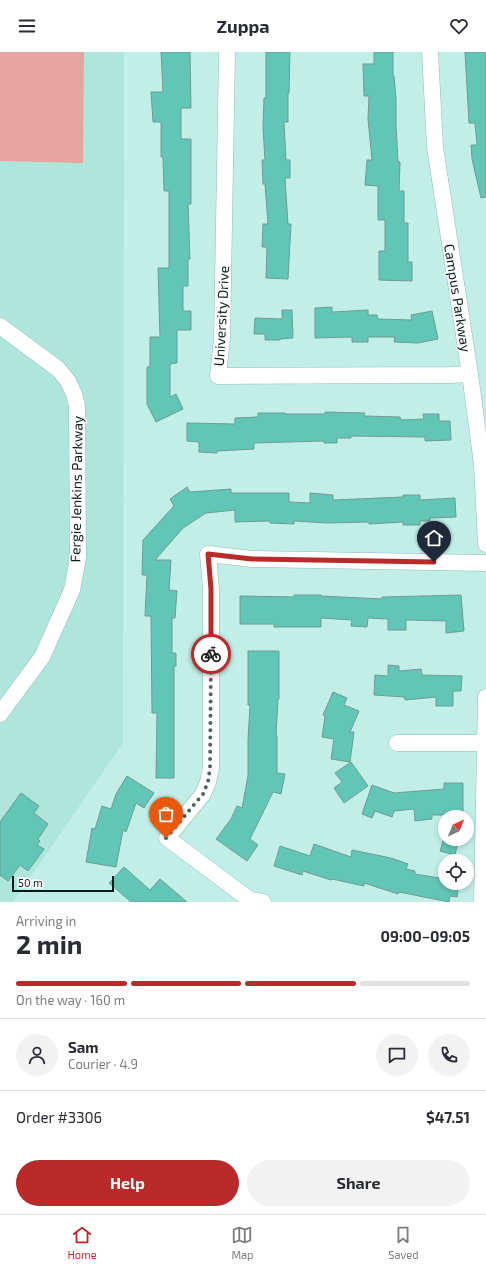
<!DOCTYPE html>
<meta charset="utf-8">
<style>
body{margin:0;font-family:"Exo 2",sans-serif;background:#f2f2f3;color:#2b2b33;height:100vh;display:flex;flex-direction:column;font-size:15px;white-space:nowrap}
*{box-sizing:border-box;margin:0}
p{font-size:13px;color:#7c7c81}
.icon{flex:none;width:22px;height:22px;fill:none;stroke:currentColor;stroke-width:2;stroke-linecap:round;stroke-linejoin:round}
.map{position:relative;height:850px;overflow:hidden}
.sheet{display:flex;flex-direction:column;background:#fff;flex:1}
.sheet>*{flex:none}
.needle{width:26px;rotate:43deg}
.fabs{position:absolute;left:438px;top:758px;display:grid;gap:8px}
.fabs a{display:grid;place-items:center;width:36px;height:36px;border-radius:50%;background:#fff;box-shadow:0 2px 6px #0003;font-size:20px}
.scale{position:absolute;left:12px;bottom:10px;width:102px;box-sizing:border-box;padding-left:4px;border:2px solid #0b1d1a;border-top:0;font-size:11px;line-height:14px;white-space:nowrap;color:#0b1d1a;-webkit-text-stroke:3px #fff;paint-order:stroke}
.pin{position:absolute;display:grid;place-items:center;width:34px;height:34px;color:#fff;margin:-41px -17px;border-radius:50% 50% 50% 0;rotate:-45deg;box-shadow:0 0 4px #0007}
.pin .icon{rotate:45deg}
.courier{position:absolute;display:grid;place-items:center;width:40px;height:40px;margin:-20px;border:3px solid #b92a2a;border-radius:50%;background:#fff;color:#222;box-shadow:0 1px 5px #0007}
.head em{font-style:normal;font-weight:700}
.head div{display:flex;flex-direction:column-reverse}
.head{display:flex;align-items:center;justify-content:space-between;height:68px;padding:0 16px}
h1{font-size:26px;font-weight:700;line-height:30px}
.bar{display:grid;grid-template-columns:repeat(4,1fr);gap:6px 4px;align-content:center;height:48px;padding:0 16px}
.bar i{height:5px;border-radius:3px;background:#e1e1e2}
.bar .current{background:#b92a2a}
.bar p{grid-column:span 4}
.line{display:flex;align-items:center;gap:10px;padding:0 16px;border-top:1px solid #e1e1e2}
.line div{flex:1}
.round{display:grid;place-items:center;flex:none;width:42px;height:42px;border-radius:21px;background:#f2f2f3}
.primary-button{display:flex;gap:8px;margin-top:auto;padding:8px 16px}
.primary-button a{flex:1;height:46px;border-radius:24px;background:#b92a2a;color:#fff;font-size:16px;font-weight:700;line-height:46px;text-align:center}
.primary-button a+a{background:#f2f2f3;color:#2b2b33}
header{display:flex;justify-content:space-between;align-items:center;height:52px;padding:0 16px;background:#fff;font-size:18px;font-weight:700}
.tabs{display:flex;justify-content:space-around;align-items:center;height:56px;border-top:1px solid #e1e1e2;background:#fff;font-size:11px;color:#7c7c81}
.tabs a{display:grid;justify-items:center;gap:2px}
.tabs .current{color:#b92a2a}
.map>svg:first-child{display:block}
.built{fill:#aee6dc}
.green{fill:#e6a59e}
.building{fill:#62c6b7;stroke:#6f9b93}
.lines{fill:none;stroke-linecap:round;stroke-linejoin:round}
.minor-casing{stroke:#90bcb5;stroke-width:17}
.minor{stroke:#fff;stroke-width:16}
.done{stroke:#4b6662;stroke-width:4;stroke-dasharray:0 7.2}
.route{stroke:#b92a2a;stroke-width:5}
.labels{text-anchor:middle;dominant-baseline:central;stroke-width:3;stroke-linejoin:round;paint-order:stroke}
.street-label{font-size:14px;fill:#0b1d1a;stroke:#fff}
</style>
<header><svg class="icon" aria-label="menu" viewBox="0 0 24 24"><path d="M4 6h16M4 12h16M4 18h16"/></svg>Zuppa<svg class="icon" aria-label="heart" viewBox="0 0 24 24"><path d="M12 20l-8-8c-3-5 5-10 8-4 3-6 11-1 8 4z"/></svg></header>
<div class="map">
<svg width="486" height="850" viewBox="0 0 486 850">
<rect width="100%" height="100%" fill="#c1efe7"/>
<polygon class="built" points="0,0 124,0 123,691 13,850 0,850"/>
<polygon class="green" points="0,0 84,0 83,111 0,109"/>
<g class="building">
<polygon points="161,0 190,0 191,56 181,56 181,87 191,87 191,152 188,152 190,207 188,207 188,234 183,234 183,259 191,259 191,278 177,278 177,311 170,312 170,345 176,342 183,357 156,370 147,352 147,315 150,315 150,285 160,285 158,216 169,216 169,139 164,139 163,105 161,105 161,70 153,70 151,40 163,40"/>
<polygon points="266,0 290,0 289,41 288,41 288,70 284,70 286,108 290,108 290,126 285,126 288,172 291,172 288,227 266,226 267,195 262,195 263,172 268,172 265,132 263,132 262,108 265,108 263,76 264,46 266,46"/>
<polygon points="374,0 393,0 393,24 394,24 396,46 396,73 398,109 400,110 399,139 404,139 404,171 408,171 408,210 412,210 412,229 379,228 379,199 385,199 385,168 378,168 378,134 365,133 367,108 372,108 368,67 369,44 364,44 363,12 374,12"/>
<polygon points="465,0 486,0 486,145 481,146 472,107 471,93 477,93 475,71 469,71"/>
<polygon points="332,255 332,260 368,258 368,263 377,263 378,267 412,268 411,263 432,259 438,287 418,291 394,290 395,285 368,285 368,290 352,290 352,285 315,286 315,256"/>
<polygon points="282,258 292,258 293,286 280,287 280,288 265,288 265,282 254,282 255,266 282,267"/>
<polygon points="325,360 365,361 364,364 400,365 401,368 424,367 423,362 439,362 439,369 450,369 451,388 425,389 425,385 351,384 351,386 337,386 337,391 324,391 324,389 254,391 254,397 217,399 217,401 199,400 199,390 187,389 187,371 235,372 235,366 258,365 258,361 285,361 285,362 325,362"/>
<polygon points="187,435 190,440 231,437 231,441 289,441 289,450 310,451 310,441 333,443 333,448 403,445 403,443 420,443 420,448 455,446 456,465 430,466 430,469 420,469 420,473 403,473 403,470 369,472 369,470 327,471 294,469 294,472 270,471 270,469 235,470 235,458 206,461 183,476 155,508 171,508 169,538 177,539 175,566 172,566 172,601 176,601 176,614 174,614 174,726 156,726 157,661 152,661 151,564 145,564 147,523 142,523 143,488 174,454 170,447"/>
<polygon points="294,543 321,543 321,544 382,547 382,545 461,543 464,579 446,581 446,569 406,568 406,578 388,578 388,567 368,566 367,575 351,574 352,568 321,566 321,575 274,575 274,572 240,572 240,544 294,545"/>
<polygon points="248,599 279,599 279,647 278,647 276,684 277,684 277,721 285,722 281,742 273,740 250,787 258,793 247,809 216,787 231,767 237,754 242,756 248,724 248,688 250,653 248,653"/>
<polygon points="388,613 399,614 399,619 421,617 422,623 462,624 461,639 453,639 453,654 436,654 436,645 405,648 404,645 374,643 375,623 388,624"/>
<polygon points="333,640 347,646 344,653 359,659 350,680 354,680 350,710 331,707 334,687 322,685 325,664 323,663"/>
<polygon points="351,710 368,734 344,751 334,736 342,730 335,721"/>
<polygon points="127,724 154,741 144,756 136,751 126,780 123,778 116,815 86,810 92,776 95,777 102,754 111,757 116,742"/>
<polygon points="444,731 463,731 463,763 432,763 432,767 415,769 414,757 394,759 392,765 375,759 372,766 362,762 372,733 394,741 444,737"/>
<polygon points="21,741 39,754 34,761 48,772 38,787 40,789 37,793 44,797 28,819 20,813 8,829 0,823 0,770"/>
<polygon points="444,786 458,790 455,803 440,799"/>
<polygon points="314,792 351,805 352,798 391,806 408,812 406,817 415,819 415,822 445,827 445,831 459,831 457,845 450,844 449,850 399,840 398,842 364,831 364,834 332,827 331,828 303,819 302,823 274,814 280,794 310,804"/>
<polygon points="124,815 150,838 160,827 187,850 131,850 109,831"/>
</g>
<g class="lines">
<g class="minor-casing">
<g id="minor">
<polyline points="227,0 222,287 218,324 450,323 470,322"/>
<polyline points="430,0 435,95 470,322 482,412 486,492"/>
<polyline points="0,274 58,317 68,329 74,342 77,354 78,506 72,538 42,605 0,662"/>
<polyline points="397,691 486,691"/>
<polyline points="263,850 250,848 167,786 203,742 208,730 211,716 211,537 208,502 252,507 486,511"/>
<polyline points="482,850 486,645"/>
</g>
</g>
<use href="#minor" class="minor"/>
</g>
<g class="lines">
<polyline class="done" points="166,786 203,742 208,730 210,716 211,602"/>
<polyline class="route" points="211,602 211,537 208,502 252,507 434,510"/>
</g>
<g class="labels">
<g class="street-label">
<text transform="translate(458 246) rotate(81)">Campus Parkway</text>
<text transform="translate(221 264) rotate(-87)">University Drive</text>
<text transform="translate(76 437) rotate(-89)">Fergie Jenkins Parkway</text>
</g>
</g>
</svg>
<div class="fabs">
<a><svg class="needle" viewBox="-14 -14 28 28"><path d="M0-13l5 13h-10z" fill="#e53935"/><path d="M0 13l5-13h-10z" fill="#7c7c81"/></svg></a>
<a><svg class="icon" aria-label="locate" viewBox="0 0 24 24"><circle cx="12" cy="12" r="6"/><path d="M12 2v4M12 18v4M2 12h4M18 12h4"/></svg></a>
</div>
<div class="scale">50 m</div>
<div class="pin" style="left:166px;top:786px;background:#ea580c"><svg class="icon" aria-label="bag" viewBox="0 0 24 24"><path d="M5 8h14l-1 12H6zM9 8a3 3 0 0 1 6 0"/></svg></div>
<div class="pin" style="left:434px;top:510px;background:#1f2937"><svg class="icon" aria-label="home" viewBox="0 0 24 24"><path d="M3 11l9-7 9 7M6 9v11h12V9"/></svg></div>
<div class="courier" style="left:211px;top:602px"><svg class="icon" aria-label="bike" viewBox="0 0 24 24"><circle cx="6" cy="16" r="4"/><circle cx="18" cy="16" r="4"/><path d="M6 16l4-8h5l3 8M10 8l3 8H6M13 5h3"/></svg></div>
</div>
<section class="sheet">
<div class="head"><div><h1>2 min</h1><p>Arriving in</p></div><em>09:00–09:05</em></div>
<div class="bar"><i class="current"></i><i class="current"></i><i class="current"></i><i></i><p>On the way · 160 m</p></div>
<div class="line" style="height:72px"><a class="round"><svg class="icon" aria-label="person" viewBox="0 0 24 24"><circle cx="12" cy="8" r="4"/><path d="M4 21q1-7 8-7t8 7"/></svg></a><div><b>Sam</b><p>Courier · 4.9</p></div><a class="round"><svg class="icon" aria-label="chat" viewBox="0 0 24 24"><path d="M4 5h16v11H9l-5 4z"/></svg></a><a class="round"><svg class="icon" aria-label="phone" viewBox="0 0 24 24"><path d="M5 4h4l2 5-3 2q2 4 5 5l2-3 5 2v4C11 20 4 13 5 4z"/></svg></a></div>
<div class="line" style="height:52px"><div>Order #3306</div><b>$47.51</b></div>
<div class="primary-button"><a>Help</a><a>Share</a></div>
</section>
<nav class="tabs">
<a class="current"><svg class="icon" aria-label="home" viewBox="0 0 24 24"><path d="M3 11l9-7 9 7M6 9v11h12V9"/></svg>Home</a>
<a><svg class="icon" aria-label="map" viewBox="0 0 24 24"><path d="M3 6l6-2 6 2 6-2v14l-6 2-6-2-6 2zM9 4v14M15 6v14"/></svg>Map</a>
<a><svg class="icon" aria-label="saved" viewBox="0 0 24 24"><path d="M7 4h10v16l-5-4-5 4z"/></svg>Saved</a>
</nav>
